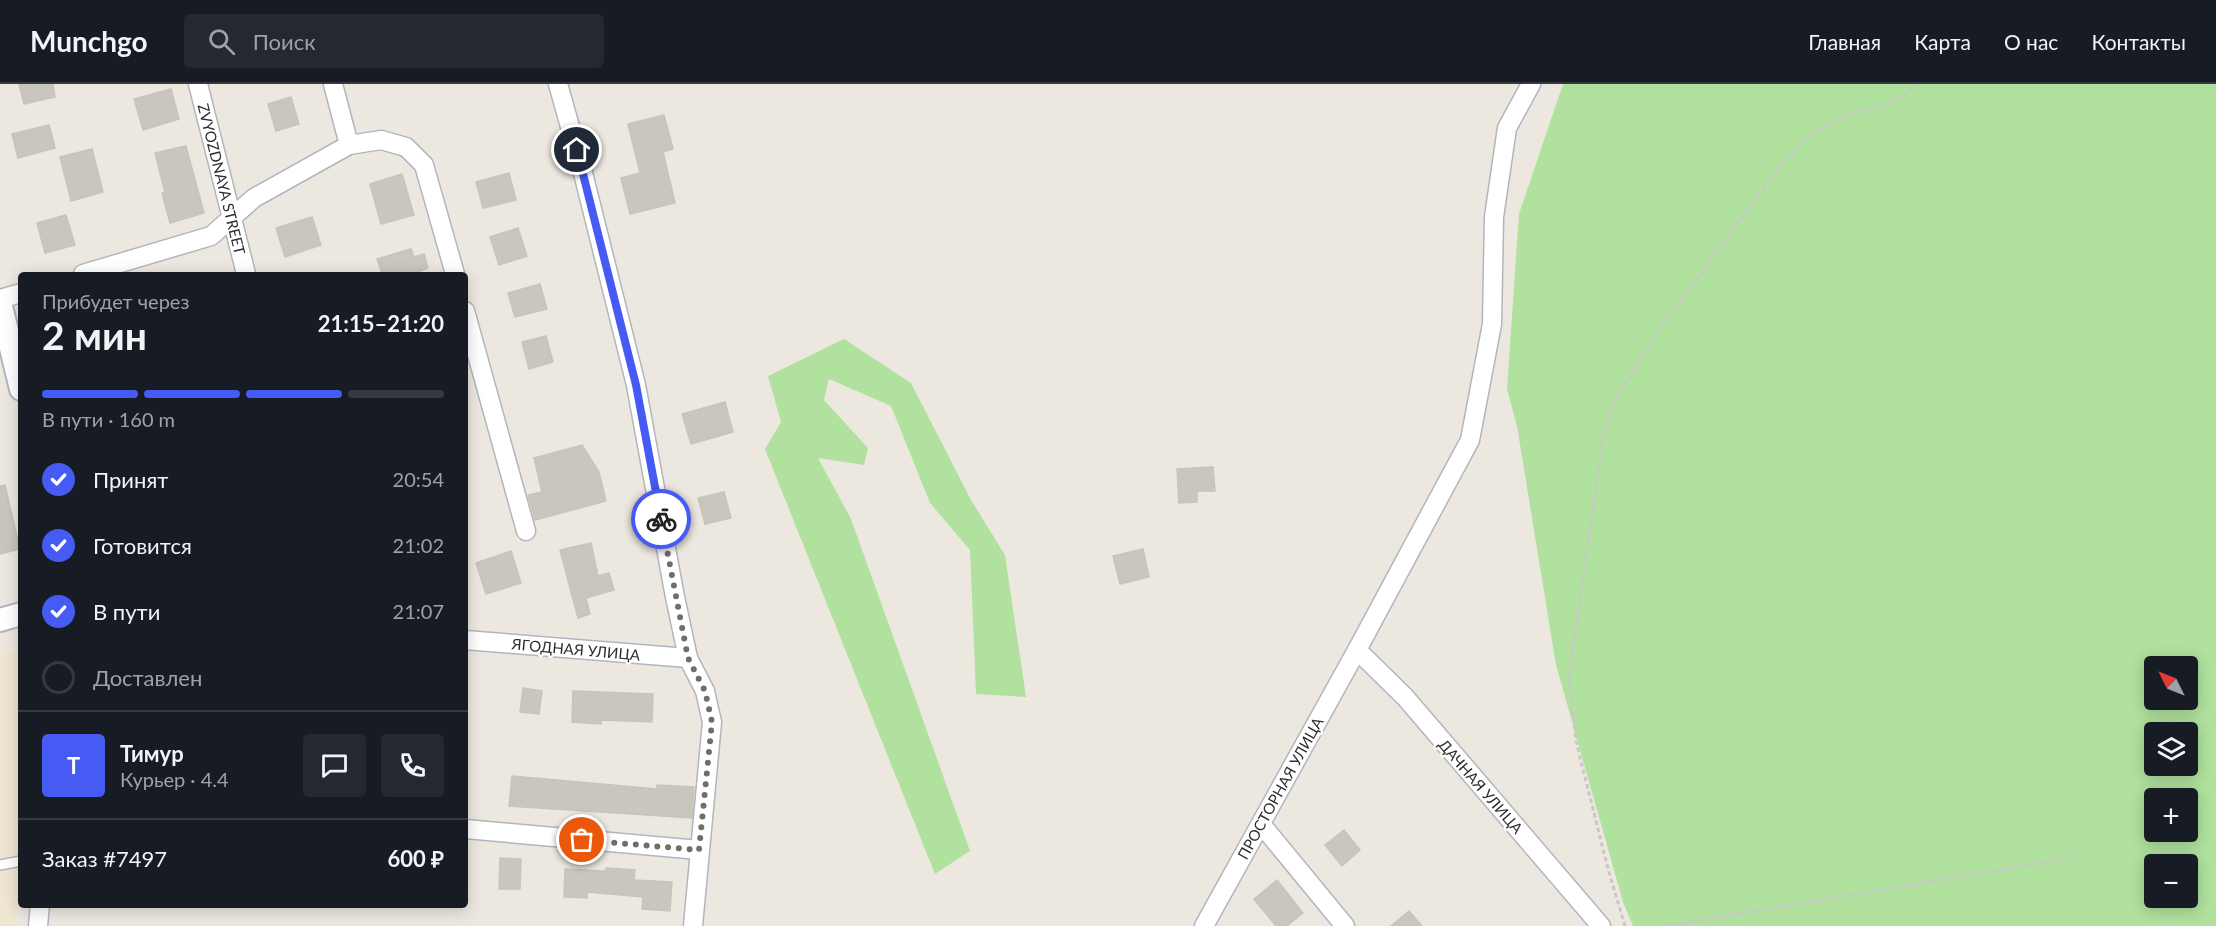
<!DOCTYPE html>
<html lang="ru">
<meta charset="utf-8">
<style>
body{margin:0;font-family:Lato,sans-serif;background:#242831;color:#f1f3f6;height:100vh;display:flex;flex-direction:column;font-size:22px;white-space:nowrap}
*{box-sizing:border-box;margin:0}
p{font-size:20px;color:#9ea1a6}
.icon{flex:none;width:33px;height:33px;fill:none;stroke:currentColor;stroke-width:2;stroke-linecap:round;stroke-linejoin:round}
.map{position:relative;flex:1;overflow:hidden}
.sheet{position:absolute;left:18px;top:188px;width:450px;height:636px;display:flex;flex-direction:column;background:#171b24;border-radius:6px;box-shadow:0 3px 15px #0003}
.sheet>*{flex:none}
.needle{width:39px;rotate:313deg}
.buttons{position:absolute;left:2144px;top:572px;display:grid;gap:12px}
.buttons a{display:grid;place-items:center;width:54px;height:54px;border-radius:6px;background:#171b24;box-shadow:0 3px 15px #0003;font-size:30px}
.pin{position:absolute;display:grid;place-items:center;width:51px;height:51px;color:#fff;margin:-26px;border:3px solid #fff;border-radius:50%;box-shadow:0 2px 6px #0007}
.courier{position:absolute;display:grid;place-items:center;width:60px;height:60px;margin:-30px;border:4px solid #465af4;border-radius:50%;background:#fff;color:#222;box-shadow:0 2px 8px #0007}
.head em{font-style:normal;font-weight:700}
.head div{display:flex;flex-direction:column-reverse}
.head{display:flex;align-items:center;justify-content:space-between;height:102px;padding:0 24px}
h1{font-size:39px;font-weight:700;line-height:45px}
.bar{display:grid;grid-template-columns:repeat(4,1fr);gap:9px 6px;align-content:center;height:72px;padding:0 24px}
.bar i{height:8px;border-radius:4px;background:#363941}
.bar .current{background:#465af4}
.bar p{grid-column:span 4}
.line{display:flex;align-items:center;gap:15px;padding:0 24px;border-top:2px solid #363941}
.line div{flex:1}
.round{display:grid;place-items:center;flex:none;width:63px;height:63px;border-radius:6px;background:#242831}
ol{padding:0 24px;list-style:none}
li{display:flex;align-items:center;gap:18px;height:66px}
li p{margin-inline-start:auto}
li .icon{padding:6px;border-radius:50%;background:#465af4;color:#fff;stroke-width:4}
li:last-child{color:#9ea1a6}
li i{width:33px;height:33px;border:3px solid #363941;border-radius:50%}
header{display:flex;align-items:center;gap:36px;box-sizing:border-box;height:84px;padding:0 30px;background:#171b24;border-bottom:2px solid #363941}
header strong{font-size:28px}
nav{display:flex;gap:33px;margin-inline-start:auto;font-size:21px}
.search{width:420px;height:54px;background:#242831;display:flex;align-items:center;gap:15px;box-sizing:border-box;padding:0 21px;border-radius:6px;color:#9ea1a6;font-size:22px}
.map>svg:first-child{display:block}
.education{fill:#eee6d0}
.green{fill:#b0e19e;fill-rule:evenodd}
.building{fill:#c9c6be;stroke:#c9c4b9;stroke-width:1.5}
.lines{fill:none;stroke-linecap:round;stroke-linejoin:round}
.service-casing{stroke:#b3b4bf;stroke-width:12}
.minor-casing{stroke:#b3b4bf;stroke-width:21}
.tertiary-casing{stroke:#b3b4bf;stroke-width:26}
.path{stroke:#c8c8c8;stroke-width:3;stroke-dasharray:4.5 3;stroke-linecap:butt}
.service{stroke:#fff;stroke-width:9}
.minor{stroke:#fff;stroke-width:18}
.tertiary{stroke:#fff;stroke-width:22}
.done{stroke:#706e6b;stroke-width:6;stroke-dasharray:0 10.8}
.route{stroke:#465af4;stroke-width:8}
.labels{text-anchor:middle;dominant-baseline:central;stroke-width:4.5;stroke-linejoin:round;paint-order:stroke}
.street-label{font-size:15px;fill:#2c2c2c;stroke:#fff}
</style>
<header>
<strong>Munchgo</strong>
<div class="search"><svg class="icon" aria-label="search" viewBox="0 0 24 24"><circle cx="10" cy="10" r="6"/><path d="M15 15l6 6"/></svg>Поиск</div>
<nav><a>Главная</a><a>Карта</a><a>О нас</a><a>Контакты</a></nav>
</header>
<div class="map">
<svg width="2216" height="842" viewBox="0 0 2216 842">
<rect width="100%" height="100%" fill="#ede8df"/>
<polygon class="education" points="21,566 21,784 15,842 0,842 0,571"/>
<g class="green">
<path d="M1563,0h653v842h-583l-10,-24 -67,-237 -39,-239 -10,-37 12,-175zM2154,582h33v33h-33zM2154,648h33v33h-33zM2154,714h33v33h-33zM2154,780h33v33h-33z"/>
<polygon points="844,255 911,299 971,416 1005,471 1026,613 976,610 970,466 930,419 891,322 829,295 824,316 868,364 864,381 818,374 851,435 970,767 935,790 765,365 781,338 768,292"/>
</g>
<g class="building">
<polygon points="19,0 53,0 55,13 24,20"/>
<polygon points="171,5 179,35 143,46 134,15"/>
<polygon points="291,13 299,40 276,47 268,20"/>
<polygon points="664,31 673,65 663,68 675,119 630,130 621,94 640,89 628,40"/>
<polygon points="49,41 55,64 18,74 12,50"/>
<polygon points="186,62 204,129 170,139 162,109 165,109 155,69"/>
<polygon points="92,65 103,108 71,117 60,73"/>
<polygon points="509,89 516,116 483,124 476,98"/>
<polygon points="402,90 414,131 381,140 370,100"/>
<polygon points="66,131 75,161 45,169 37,139"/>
<polygon points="312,133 321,161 285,173 276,144"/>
<polygon points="518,144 527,172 499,181 490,153"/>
<polygon points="411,165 414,173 424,170 428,184 417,188 418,190 382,190 377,175"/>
<polygon points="540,200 547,225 515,233 508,209"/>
<polygon points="546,252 553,278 529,285 522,258"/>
<polygon points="725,318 733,348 691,360 682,330"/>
<polygon points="582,361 599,388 606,417 535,436 528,411 542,408 534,374"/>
<polygon points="1213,383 1215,407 1197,407 1197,418 1179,419 1177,385"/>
<polygon points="5,401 20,465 0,470 0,402"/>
<polygon points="724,408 731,434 705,440 698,414"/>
<polygon points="591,459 598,492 609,489 614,506 586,514 590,530 578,534 560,466"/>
<polygon points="1143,465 1149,493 1120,500 1113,472"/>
<polygon points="511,467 521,499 486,510 476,479"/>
<polygon points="523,604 542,607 539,630 520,628"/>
<polygon points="573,607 653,610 652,638 601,636 601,640 572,638"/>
<polygon points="512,692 657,705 657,701 694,703 692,734 509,722"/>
<polygon points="1344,746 1360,766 1342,782 1325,761"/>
<polygon points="500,774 521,775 520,805 499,805"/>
<polygon points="606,784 635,786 634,796 672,798 670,827 642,825 643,813 587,808 587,814 564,813 565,785 606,787"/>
<polygon points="1277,796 1303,829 1287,842 1276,842 1254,815"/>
<polygon points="1409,827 1422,842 1391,842"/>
</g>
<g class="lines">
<g class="service-casing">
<polyline id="service" points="0,781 21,777"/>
</g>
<g class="minor-casing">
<g id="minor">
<polyline points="198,0 246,190"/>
<polyline points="333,0 349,61"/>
<polyline points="558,0 583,89 636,301 675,513 688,574 705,607 712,638 693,842"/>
<polyline points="83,190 211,152 254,114 349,61 381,56 406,63 424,81 455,190"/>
<polyline points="0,215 21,209"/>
<polyline points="465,227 526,447"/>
<polyline points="465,556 688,574"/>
<polyline points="1357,566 1405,613 1601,842"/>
<polyline points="1261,740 1345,842"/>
<polyline points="465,745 699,766"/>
<polyline points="38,842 40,820"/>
<polyline points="1204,842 1357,566 1470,356 1492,240 1494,133 1507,44 1531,0"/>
</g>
</g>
<g class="tertiary-casing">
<g id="tertiary">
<polyline points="0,218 21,305"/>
<polyline points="0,536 21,530"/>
</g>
</g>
<g class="path">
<polyline points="1625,842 1608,785 1576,657 1569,592 1604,346 1615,316 1652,256 1775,88 1812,49 1839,34 1886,20 1908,9 1914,0"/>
<polyline points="1666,842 2076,773"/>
</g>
<use href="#service" class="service"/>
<use href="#minor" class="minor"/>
<use href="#tertiary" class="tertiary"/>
</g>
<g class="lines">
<polyline class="done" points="582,756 699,766 712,638 705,607 688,574 661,435"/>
<polyline class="route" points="577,66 636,301 661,435"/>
</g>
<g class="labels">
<g class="street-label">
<text transform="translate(222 95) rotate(76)">ZVYOZDNAYA STREET</text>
<text transform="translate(576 565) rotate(5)">ЯГОДНАЯ УЛИЦА</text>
<text transform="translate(1481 702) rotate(49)">ДАЧНАЯ УЛИЦА</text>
<text transform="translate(1280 704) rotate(-61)">ПРОСТОРНАЯ УЛИЦА</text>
</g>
</g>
</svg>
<div class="buttons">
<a><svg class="needle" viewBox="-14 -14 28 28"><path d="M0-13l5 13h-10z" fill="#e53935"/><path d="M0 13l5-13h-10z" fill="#9ea1a6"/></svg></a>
<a><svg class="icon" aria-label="layers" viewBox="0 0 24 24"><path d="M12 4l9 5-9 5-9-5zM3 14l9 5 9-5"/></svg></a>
<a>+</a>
<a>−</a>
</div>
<div class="pin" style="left:582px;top:756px;background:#ea580c"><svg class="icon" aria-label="bag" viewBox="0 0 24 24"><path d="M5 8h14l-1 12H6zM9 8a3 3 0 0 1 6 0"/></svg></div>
<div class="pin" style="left:577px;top:66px;background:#1f2937"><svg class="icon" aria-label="home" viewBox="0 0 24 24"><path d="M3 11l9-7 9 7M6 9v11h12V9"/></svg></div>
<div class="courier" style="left:661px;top:435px"><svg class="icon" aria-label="bike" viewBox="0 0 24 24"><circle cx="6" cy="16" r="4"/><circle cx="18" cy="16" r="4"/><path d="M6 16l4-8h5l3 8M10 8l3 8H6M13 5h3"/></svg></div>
<section class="sheet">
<div class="head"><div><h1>2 мин</h1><p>Прибудет через</p></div><em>21:15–21:20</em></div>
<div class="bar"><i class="current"></i><i class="current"></i><i class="current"></i><i></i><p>В пути · 160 m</p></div>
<ol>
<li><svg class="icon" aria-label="check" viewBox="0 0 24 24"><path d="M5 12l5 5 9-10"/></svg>Принят<p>20:54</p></li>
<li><svg class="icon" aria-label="check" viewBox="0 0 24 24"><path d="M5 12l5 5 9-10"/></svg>Готовится<p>21:02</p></li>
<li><svg class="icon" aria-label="check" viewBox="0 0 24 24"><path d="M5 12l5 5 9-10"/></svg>В пути<p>21:07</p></li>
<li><i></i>Доставлен</li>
</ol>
<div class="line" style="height:108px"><b class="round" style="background:#465af4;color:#fff">Т</b><div><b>Тимур</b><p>Курьер · 4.4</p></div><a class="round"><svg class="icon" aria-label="chat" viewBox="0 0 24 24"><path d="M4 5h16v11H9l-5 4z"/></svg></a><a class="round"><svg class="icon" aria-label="phone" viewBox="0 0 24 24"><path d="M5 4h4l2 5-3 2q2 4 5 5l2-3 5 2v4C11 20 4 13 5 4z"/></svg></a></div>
<div class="line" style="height:78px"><div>Заказ #7497</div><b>600 ₽</b></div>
</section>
</div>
